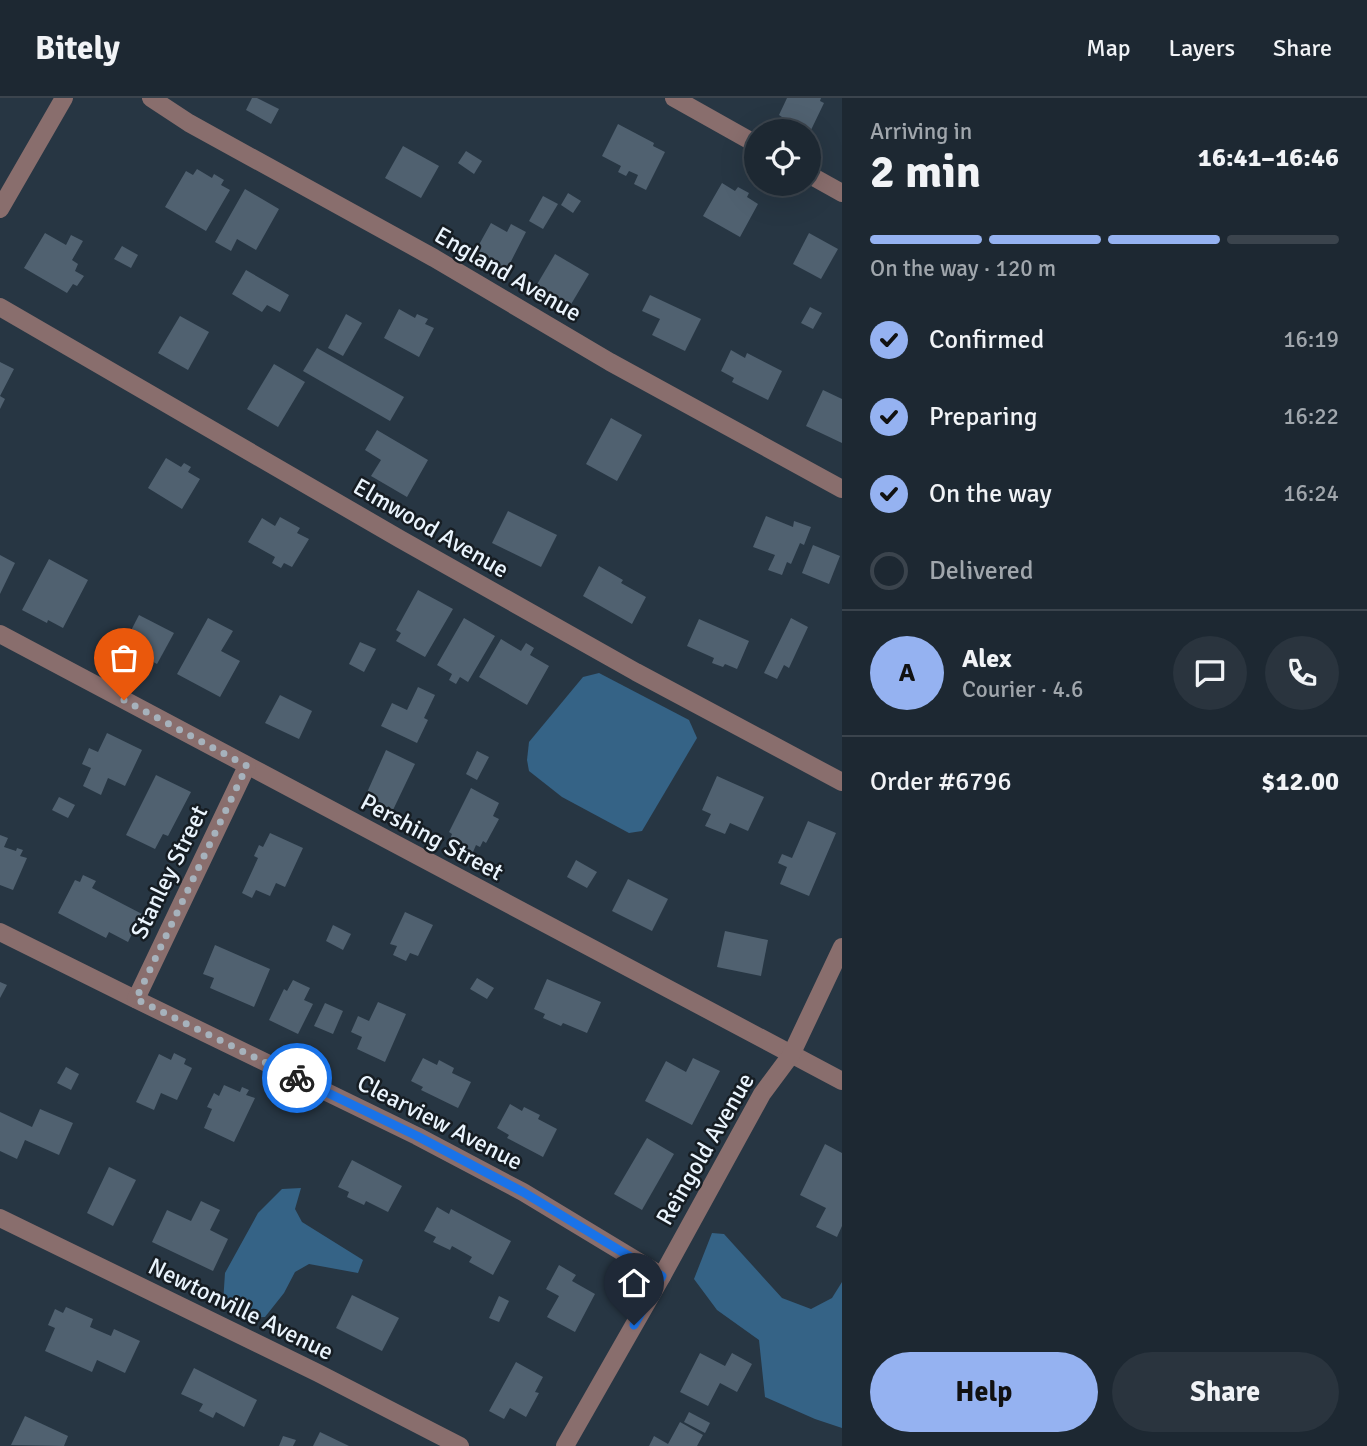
<!DOCTYPE html>
<meta charset="utf-8">
<style>
body{margin:0;font-family:Signika,sans-serif;background:#2a343e;color:#f1f3f6;height:100vh;display:flex;flex-direction:column;font-size:26px;white-space:nowrap}
*{box-sizing:border-box;margin:0}
p{font-size:23px;color:#a0a6ac}
.icon{flex:none;width:38px;height:38px;fill:none;stroke:currentColor;stroke-width:2;stroke-linecap:round;stroke-linejoin:round}
.map{position:relative;flex:1;overflow:hidden}
.panel{display:flex;flex-direction:column;background:#1d2832;width:525px}
.panel>*{flex:none}
.fabs{position:absolute;left:744px;top:21px;display:grid;gap:14px}
.fabs a{display:grid;place-items:center;width:77px;height:77px;border-radius:50%;background:#1d2832;box-shadow:0 7px 28px #0002,0 0 0 2px #3b444d;font-size:35px}
.pin{position:absolute;display:grid;place-items:center;width:60px;height:60px;color:#fff;margin:-72px -30px;border-radius:50% 50% 50% 0;rotate:-45deg;box-shadow:0 0 7px #0007}
.pin .icon{rotate:45deg}
.courier{position:absolute;display:grid;place-items:center;width:70px;height:70px;margin:-35px;border:5px solid #1a73e8;border-radius:50%;background:#fff;color:#222;box-shadow:0 2px 9px #0007}
.overview em{font-style:normal;font-weight:700}
.overview div{display:flex;flex-direction:column-reverse}
.overview{display:flex;align-items:center;justify-content:space-between;height:119px;padding:0 28px}
h1{font-size:46px;font-weight:700;line-height:52px}
.bar{display:grid;grid-template-columns:repeat(4,1fr);gap:10px 7px;align-content:center;height:84px;padding:0 28px}
.bar i{height:9px;border-radius:5px;background:#3b444d}
.bar .current{background:#95b2f1}
.bar p{grid-column:span 4}
.line{display:flex;align-items:center;gap:18px;padding:0 28px;border-top:2px solid #3b444d}
.line div{flex:1}
.round{display:grid;place-items:center;flex:none;width:74px;height:74px;border-radius:37px;background:#2a343e}
ol{padding:0 28px;list-style:none}
li{display:flex;align-items:center;gap:21px;height:77px}
li p{margin-inline-start:auto}
li .icon{padding:7px;border-radius:50%;background:#95b2f1;color:#111;stroke-width:4}
li:last-child{color:#a0a6ac}
li i{width:38px;height:38px;border:4px solid #3b444d;border-radius:50%}
.primary-button{display:flex;gap:14px;margin-top:auto;padding:14px 28px}
.primary-button a{flex:1;height:80px;border-radius:42px;background:#95b2f1;color:#111;font-size:28px;font-weight:700;line-height:80px;text-align:center}
.primary-button a+a{background:#2a343e;color:#f1f3f6}
header{display:flex;align-items:center;gap:42px;box-sizing:border-box;height:98px;padding:0 35px;background:#1d2832;border-bottom:2px solid #3b444d}
header strong{font-size:33px}
nav{display:flex;gap:38px;margin-inline-start:auto;font-size:24px}
main{display:flex;flex:1;min-height:0}
.map>svg:first-child{display:block}
.forest{fill:#356386}
.building{fill:#506170}
.lines{fill:none;stroke-linecap:round;stroke-linejoin:round}
.minor{stroke:#896e6d;stroke-width:18}
.done{stroke:#a6b2bc;stroke-width:7;stroke-dasharray:0 12.6}
.route{stroke:#1a73e8;stroke-width:9}
.labels{text-anchor:middle;dominant-baseline:central;stroke-width:5;stroke-linejoin:round;paint-order:stroke}
.street-label{font-size:24px;fill:#eaf4fd;stroke:#161d23}
</style>
<header>
<strong>Bitely</strong>
<nav><a>Map</a><a>Layers</a><a>Share</a></nav>
</header>
<main>
<div class="map">
<svg width="842" height="1348" viewBox="0 0 842 1348">
<rect width="100%" height="100%" fill="#273643"/>
<g class="forest">
<polygon points="599,575 689,622 697,640 642,733 629,735 562,699 529,673 527,662 529,644 583,579"/>
<polygon points="301,1090 295,1111 302,1124 363,1162 358,1175 309,1166 295,1174 284,1195 265,1219 245,1220 223,1205 225,1175 258,1115 282,1091"/>
<polygon points="712,1135 724,1136 782,1200 811,1211 832,1200 842,1184 842,1330 815,1321 765,1299 759,1242 717,1212 694,1181"/>
</g>
<g class="building">
<polygon points="252,0 257,0 279,11 271,26 246,12"/>
<polygon points="787,0 821,0 820,3 824,5 811,32 794,24 791,30 779,25 782,19 779,17"/>
<polygon points="618,26 654,45 653,48 665,54 646,92 634,86 638,77 629,73 626,78 618,74 621,68 602,58"/>
<polygon points="403,48 439,68 421,100 385,80"/>
<polygon points="466,53 482,63 474,76 458,65"/>
<polygon points="197,71 212,80 214,76 224,82 221,87 230,92 206,133 165,109 186,73 193,77"/>
<polygon points="722,85 735,93 738,89 749,95 747,99 758,106 740,139 703,118"/>
<polygon points="245,91 279,111 256,152 237,141 231,153 215,144"/>
<polygon points="568,95 581,103 573,115 561,107"/>
<polygon points="543,98 558,106 543,131 529,123"/>
<polygon points="491,125 507,134 511,126 526,134 505,175 486,165 489,159 476,152"/>
<polygon points="45,135 66,147 71,137 83,143 72,162 78,166 75,173 84,178 77,188 73,186 67,195 24,170"/>
<polygon points="809,135 838,151 821,181 793,166"/>
<polygon points="122,148 138,157 131,170 114,161"/>
<polygon points="555,156 589,176 570,208 536,188"/>
<polygon points="246,172 289,197 280,214 267,207 262,214 232,196"/>
<polygon points="650,197 701,221 685,253 652,237 660,221 642,213"/>
<polygon points="810,209 822,215 813,231 801,225"/>
<polygon points="399,211 415,220 417,216 428,221 425,226 434,230 419,259 384,240"/>
<polygon points="346,216 362,225 343,258 328,250"/>
<polygon points="180,218 209,234 188,272 158,255"/>
<polygon points="317,250 404,299 390,323 303,273"/>
<polygon points="731,252 745,260 747,255 782,273 768,302 732,284 734,280 721,273"/>
<polygon points="0,264 14,271 0,298 5,301 0,311"/>
<polygon points="274,266 305,284 278,329 247,311"/>
<polygon points="823,292 842,301 842,345 806,328"/>
<polygon points="611,320 642,337 617,383 586,366"/>
<polygon points="377,332 428,362 407,399 371,378 381,362 365,352"/>
<polygon points="166,360 181,369 184,365 191,369 188,374 200,381 182,411 148,390"/>
<polygon points="508,413 557,437 541,469 492,445"/>
<polygon points="766,418 793,429 794,423 811,429 804,447 800,445 791,466 787,464 782,477 768,472 775,457 753,449"/>
<polygon points="280,419 300,430 297,435 309,441 292,469 284,465 281,470 272,465 275,459 248,444 262,420 275,428"/>
<polygon points="813,447 840,458 829,486 802,475"/>
<polygon points="0,457 15,465 0,496"/>
<polygon points="49,461 88,482 63,530 48,522 47,525 22,512"/>
<polygon points="599,468 623,482 621,485 646,499 632,526 583,498"/>
<polygon points="418,492 453,511 425,559 396,543 401,535 396,532"/>
<polygon points="139,517 174,535 157,566 123,548"/>
<polygon points="208,520 233,533 221,553 240,563 220,599 177,576"/>
<polygon points="464,520 495,538 468,584 460,579 456,586 449,582 452,576 437,567"/>
<polygon points="791,520 808,529 789,570 784,567 777,581 764,575"/>
<polygon points="699,521 749,543 737,571 725,566 723,569 712,565 714,560 687,548"/>
<polygon points="501,541 521,553 526,545 534,550 530,557 549,568 527,607 479,579"/>
<polygon points="360,544 376,551 364,574 349,566"/>
<polygon points="418,589 435,597 424,620 428,622 417,645 381,628 392,605 407,612"/>
<polygon points="280,597 312,613 299,641 265,625"/>
<polygon points="107,635 142,652 125,688 108,680 101,697 83,688 91,670 82,666 89,650 98,654"/>
<polygon points="386,652 415,666 393,712 365,699"/>
<polygon points="477,653 489,659 477,682 466,676"/>
<polygon points="156,677 191,694 168,738 163,736 155,751 126,737"/>
<polygon points="717,678 764,699 748,733 730,725 725,736 705,728 711,716 702,712"/>
<polygon points="471,690 499,705 493,718 499,721 486,745 483,743 480,749 476,747 473,754 450,741 452,736 449,734"/>
<polygon points="59,699 75,707 68,720 52,712"/>
<polygon points="808,723 836,735 809,798 780,786 787,769 778,765 782,756 792,760"/>
<polygon points="270,735 303,750 285,789 276,785 270,798 256,792 252,800 242,795 258,760 254,758 259,747 263,749"/>
<polygon points="0,737 8,740 4,749 16,753 17,750 23,752 20,758 27,760 13,792 0,787"/>
<polygon points="576,762 597,774 587,790 567,779"/>
<polygon points="83,777 96,783 92,790 142,816 128,844 109,834 106,840 58,815 75,782 80,784"/>
<polygon points="628,781 668,801 652,833 612,813"/>
<polygon points="405,814 433,827 418,858 410,855 406,863 393,857 397,848 390,846"/>
<polygon points="333,827 351,836 343,852 326,843"/>
<polygon points="725,833 768,842 761,878 717,869"/>
<polygon points="215,847 270,871 254,909 210,890 214,880 203,876"/>
<polygon points="477,880 494,890 487,901 470,891"/>
<polygon points="547,881 601,904 587,935 563,925 561,928 543,920 545,916 534,911"/>
<polygon points="293,882 310,890 304,902 313,906 298,936 269,922 284,891 287,893"/>
<polygon points="0,884 7,887 0,900"/>
<polygon points="378,904 406,916 385,964 357,951 362,939 351,934 358,918 369,923"/>
<polygon points="325,905 343,913 333,936 314,928"/>
<polygon points="174,955 186,961 184,966 192,970 177,1002 161,995 154,1012 136,1004 159,956 171,962"/>
<polygon points="423,960 437,967 439,962 454,970 452,975 471,984 458,1010 421,992 423,989 411,983"/>
<polygon points="693,960 720,973 692,1027 645,1003 666,963 686,974"/>
<polygon points="66,969 79,976 71,992 57,985"/>
<polygon points="224,987 240,994 242,989 249,992 246,997 255,1000 234,1044 204,1030 212,1011 207,1009 214,995 219,998"/>
<polygon points="510,1006 522,1013 524,1009 540,1017 538,1021 557,1031 543,1059 507,1040 509,1037 497,1030"/>
<polygon points="40,1011 73,1025 59,1057 25,1042 17,1061 0,1053 0,1014 32,1029"/>
<polygon points="647,1040 674,1056 642,1112 614,1096"/>
<polygon points="825,1046 842,1055 842,1128 837,1139 816,1129 826,1110 800,1097"/>
<polygon points="352,1062 402,1088 388,1114 366,1103 364,1107 347,1099 349,1094 338,1089"/>
<polygon points="109,1069 136,1082 113,1128 87,1115"/>
<polygon points="201,1103 220,1112 210,1132 228,1141 213,1173 152,1144 167,1112 191,1123"/>
<polygon points="437,1109 449,1116 451,1111 511,1143 493,1177 469,1164 472,1159 452,1148 450,1152 433,1144 436,1139 424,1133"/>
<polygon points="559,1167 576,1177 572,1183 595,1196 575,1234 547,1219 559,1198 546,1191"/>
<polygon points="352,1197 399,1220 382,1253 336,1230"/>
<polygon points="499,1198 509,1203 499,1224 489,1220"/>
<polygon points="66,1209 93,1221 90,1229 111,1238 114,1231 140,1243 125,1275 97,1262 92,1274 45,1253 55,1230 48,1227 55,1211 63,1215"/>
<polygon points="700,1255 725,1268 732,1255 752,1266 737,1294 720,1285 708,1308 680,1294"/>
<polygon points="516,1264 543,1279 535,1294 539,1295 526,1319 510,1310 504,1321 489,1313"/>
<polygon points="194,1270 257,1302 244,1329 216,1314 213,1320 199,1313 203,1306 181,1296"/>
<polygon points="689,1314 710,1325 705,1335 684,1324"/>
<polygon points="25,1318 68,1338 64,1348 11,1347"/>
<polygon points="680,1324 703,1337 697,1348 649,1348 654,1338 668,1346"/>
<polygon points="320,1334 349,1348 313,1348"/>
<polygon points="283,1338 296,1342 293,1348 279,1348"/>
</g>
<g class="lines">
<g class="minor">
<polyline points="151,0 189,25 434,160 610,264 842,391"/>
<polyline points="674,0 756,46"/>
<polyline points="808,76 842,95"/>
<polyline points="0,111 64,0"/>
<polyline points="0,209 400,441 636,574 842,684"/>
<polyline points="0,536 842,983"/>
<polyline points="0,834 133,900 417,1038 523,1094 662,1178"/>
<polyline points="136,901 247,668"/>
<polyline points="0,1120 318,1275 460,1348"/>
<polyline points="565,1348 662,1178 762,996 791,957 842,849"/>
</g>
</g>
<g class="lines">
<polyline class="done" points="124,602 247,668 136,901 297,980"/>
<polyline class="route" points="297,980 417,1038 523,1094 662,1178 634,1227"/>
</g>
<g class="labels">
<g class="street-label">
<text transform="translate(508 176) rotate(30)">England Avenue</text>
<text transform="translate(431 430) rotate(30)">Elmwood Avenue</text>
<text transform="translate(432 739) rotate(28)">Pershing Street</text>
<text transform="translate(169 774) rotate(-64)">Stanley Street</text>
<text transform="translate(440 1024) rotate(27)">Clearview Avenue</text>
<text transform="translate(705 1051) rotate(-60)">Reingold Avenue</text>
<text transform="translate(241 1211) rotate(26)">Newtonville Avenue</text>
</g>
</g>
</svg>
<div class="fabs">
<a><svg class="icon" aria-label="locate" viewBox="0 0 24 24"><circle cx="12" cy="12" r="6"/><path d="M12 2v4M12 18v4M2 12h4M18 12h4"/></svg></a>
</div>
<div class="pin" style="left:124px;top:602px;background:#ea580c"><svg class="icon" aria-label="bag" viewBox="0 0 24 24"><path d="M5 8h14l-1 12H6zM9 8a3 3 0 0 1 6 0"/></svg></div>
<div class="pin" style="left:634px;top:1227px;background:#1f2937"><svg class="icon" aria-label="home" viewBox="0 0 24 24"><path d="M3 11l9-7 9 7M6 9v11h12V9"/></svg></div>
<div class="courier" style="left:297px;top:980px"><svg class="icon" aria-label="bike" viewBox="0 0 24 24"><circle cx="6" cy="16" r="4"/><circle cx="18" cy="16" r="4"/><path d="M6 16l4-8h5l3 8M10 8l3 8H6M13 5h3"/></svg></div>
</div>
<section class="panel">
<div class="overview"><div><h1>2 min</h1><p>Arriving in</p></div><em>16:41–16:46</em></div>
<div class="bar"><i class="current"></i><i class="current"></i><i class="current"></i><i></i><p>On the way · 120 m</p></div>
<ol>
<li><svg class="icon" aria-label="check" viewBox="0 0 24 24"><path d="M5 12l5 5 9-10"/></svg>Confirmed<p>16:19</p></li>
<li><svg class="icon" aria-label="check" viewBox="0 0 24 24"><path d="M5 12l5 5 9-10"/></svg>Preparing<p>16:22</p></li>
<li><svg class="icon" aria-label="check" viewBox="0 0 24 24"><path d="M5 12l5 5 9-10"/></svg>On the way<p>16:24</p></li>
<li><i></i>Delivered</li>
</ol>
<div class="line" style="height:126px"><b class="round" style="background:#95b2f1;color:#111">A</b><div><b>Alex</b><p>Courier · 4.6</p></div><a class="round"><svg class="icon" aria-label="chat" viewBox="0 0 24 24"><path d="M4 5h16v11H9l-5 4z"/></svg></a><a class="round"><svg class="icon" aria-label="phone" viewBox="0 0 24 24"><path d="M5 4h4l2 5-3 2q2 4 5 5l2-3 5 2v4C11 20 4 13 5 4z"/></svg></a></div>
<div class="line" style="height:91px"><div>Order #6796</div><b>$12.00</b></div>
<div class="primary-button"><a>Help</a><a>Share</a></div>
</section>
</main>
